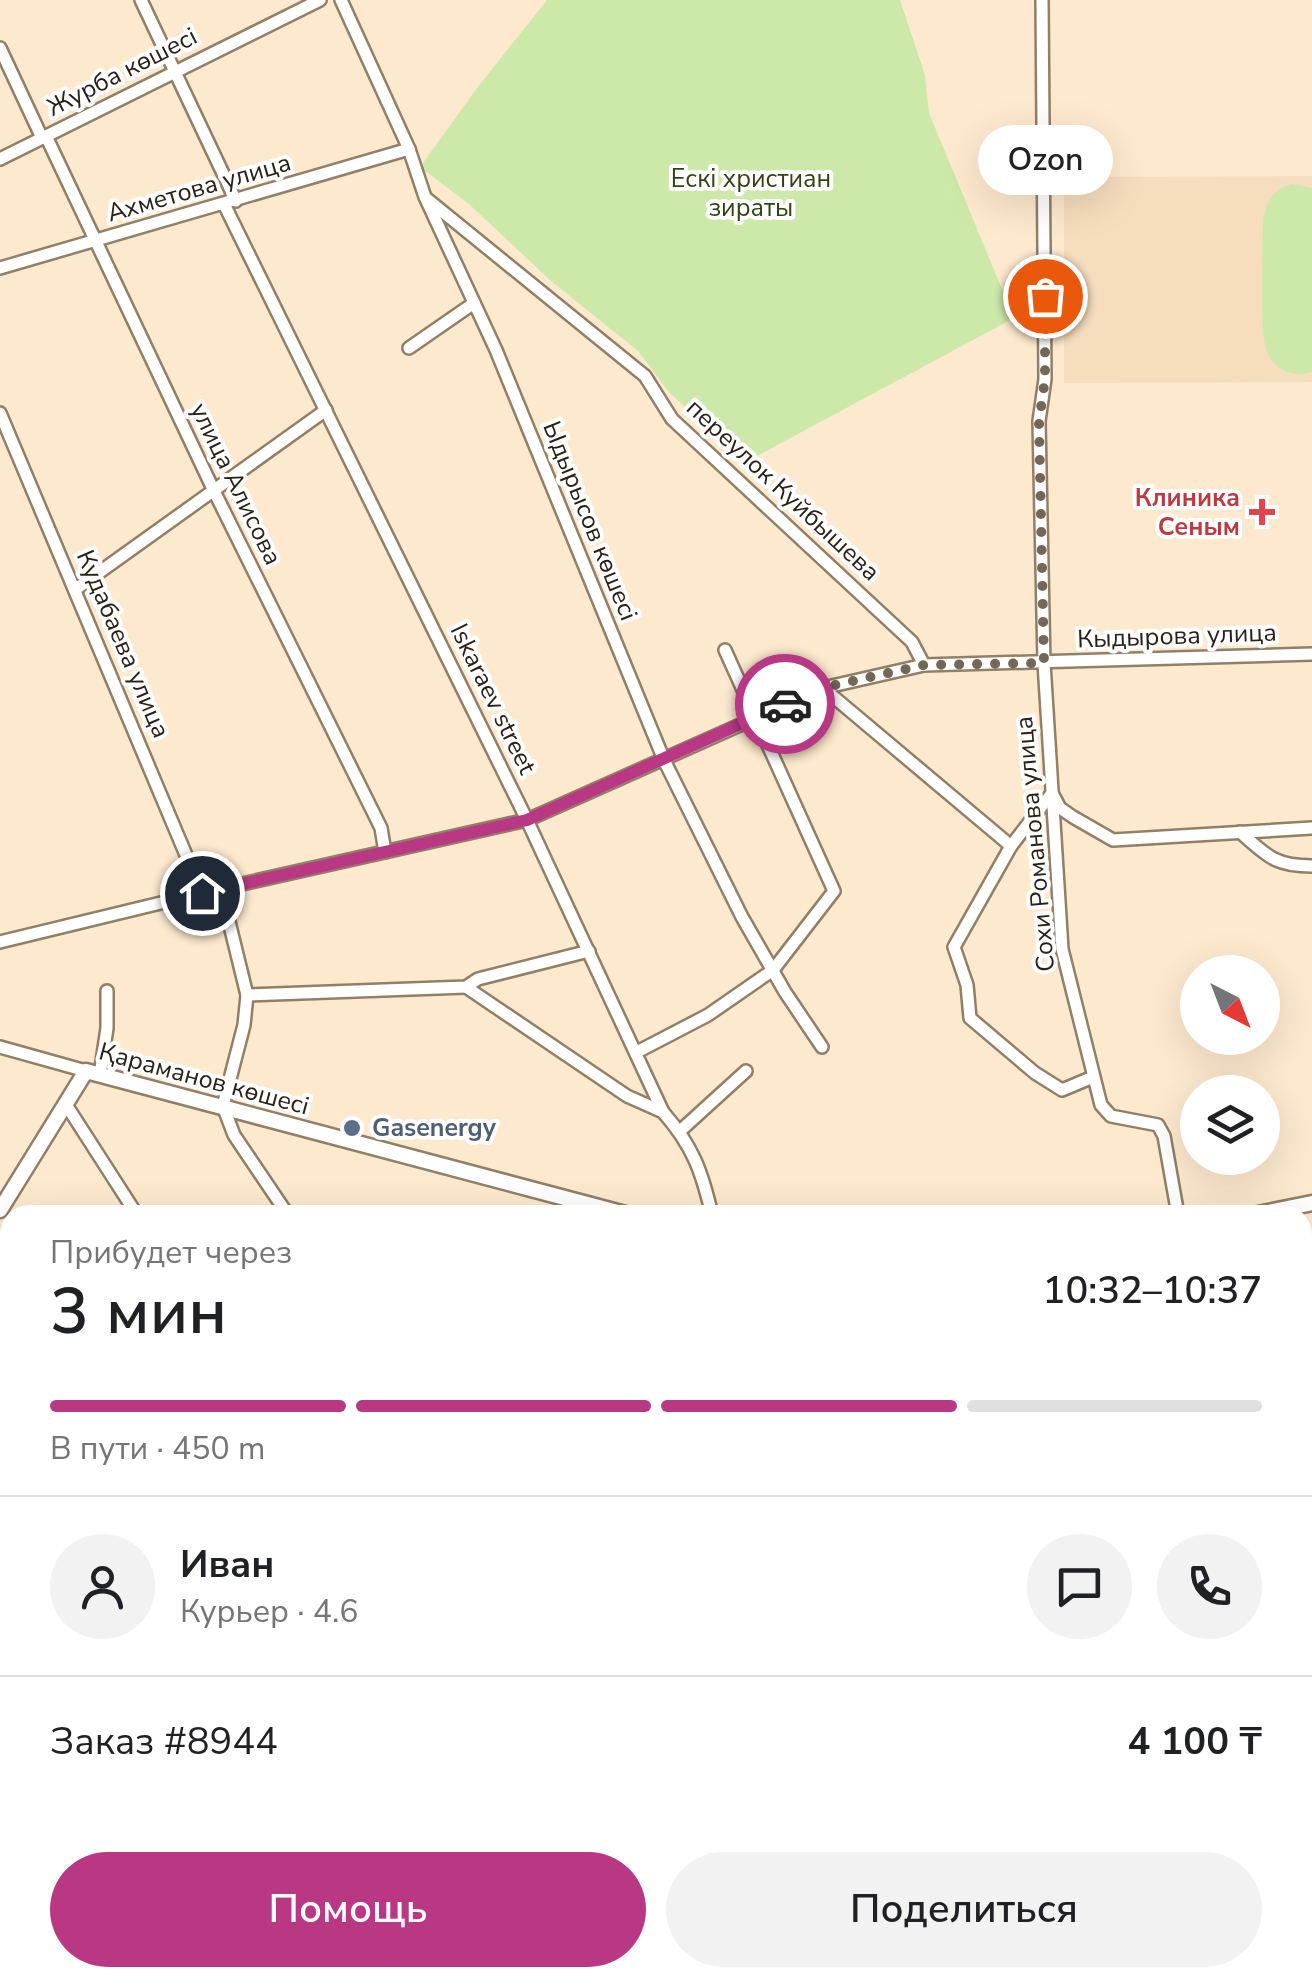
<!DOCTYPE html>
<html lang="ru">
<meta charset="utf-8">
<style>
body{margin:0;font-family:"Nunito Sans",sans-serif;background:#f2f2f2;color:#202124;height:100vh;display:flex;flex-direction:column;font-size:38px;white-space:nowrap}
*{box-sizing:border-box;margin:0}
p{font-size:32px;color:#757577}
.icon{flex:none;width:55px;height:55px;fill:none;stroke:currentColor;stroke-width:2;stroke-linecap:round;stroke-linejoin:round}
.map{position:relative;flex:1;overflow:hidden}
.sheet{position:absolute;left:0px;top:1205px;width:1312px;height:782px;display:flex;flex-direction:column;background:#fff;border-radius:30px 30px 0 0;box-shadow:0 10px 40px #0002}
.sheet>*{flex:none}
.needle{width:65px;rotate:138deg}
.fabs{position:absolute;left:1180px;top:955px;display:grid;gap:20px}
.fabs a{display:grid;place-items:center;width:100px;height:100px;border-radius:50%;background:#fff;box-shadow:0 10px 40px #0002;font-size:50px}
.pin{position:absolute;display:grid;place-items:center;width:85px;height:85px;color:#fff;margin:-42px;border:5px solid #fff;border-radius:50%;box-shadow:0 2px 10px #0007}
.courier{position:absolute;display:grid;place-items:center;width:100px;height:100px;margin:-50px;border:8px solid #b83884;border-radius:50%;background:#fff;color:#222;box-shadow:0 2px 12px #0007}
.bubble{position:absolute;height:70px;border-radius:35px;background:#fff;box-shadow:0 10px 40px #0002;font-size:32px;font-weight:600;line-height:70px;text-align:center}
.summary em{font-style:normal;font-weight:600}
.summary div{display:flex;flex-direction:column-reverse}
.summary{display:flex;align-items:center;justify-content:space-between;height:170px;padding:0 50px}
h1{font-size:65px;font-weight:600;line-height:75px}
.bar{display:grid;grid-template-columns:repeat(4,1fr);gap:15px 10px;align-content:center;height:120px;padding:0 50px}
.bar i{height:12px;border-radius:8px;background:#e0e0e0}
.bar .on{background:#b83884}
.bar p{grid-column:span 4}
.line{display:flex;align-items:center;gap:25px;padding:0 50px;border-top:2px solid #e0e0e0}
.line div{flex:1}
.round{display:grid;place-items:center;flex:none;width:105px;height:105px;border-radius:52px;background:#f2f2f2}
.primary-button{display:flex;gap:20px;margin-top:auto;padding:20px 50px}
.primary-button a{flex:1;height:115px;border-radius:60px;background:#b83884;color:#fff;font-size:40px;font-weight:600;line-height:115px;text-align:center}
.primary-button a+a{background:#f2f2f2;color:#202124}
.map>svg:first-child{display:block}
.built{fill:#f6ddbd}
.green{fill:#cce9aa}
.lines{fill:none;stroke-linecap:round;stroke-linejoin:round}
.minor-casing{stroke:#917f67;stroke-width:16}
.major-casing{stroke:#917f67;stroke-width:19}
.minor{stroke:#fff;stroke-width:11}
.major{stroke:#fff;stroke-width:14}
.rail{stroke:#887b6a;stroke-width:2.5;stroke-dasharray:5 10;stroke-linecap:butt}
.done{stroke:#736758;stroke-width:10;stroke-dasharray:0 18}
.route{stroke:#b83884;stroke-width:12}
.health-dot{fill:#e0444e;stroke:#fff;stroke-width:4}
.service-dot{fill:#5c6f8a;stroke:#fff;stroke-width:4}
.labels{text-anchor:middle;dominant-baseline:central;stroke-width:8;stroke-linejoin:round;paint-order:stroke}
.street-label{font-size:25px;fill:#292118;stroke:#fff}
.park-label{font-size:25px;fill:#314316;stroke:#fff}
.health-label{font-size:25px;font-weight:bold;fill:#be3a42;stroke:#fff;text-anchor:end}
.service-label{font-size:25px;font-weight:bold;fill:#4e5e75;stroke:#fff;text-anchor:start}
</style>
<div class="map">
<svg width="1312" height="1986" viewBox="0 0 1312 1986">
<rect width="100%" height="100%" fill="#fde9ce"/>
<polygon class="built" points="1312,176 1312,382 1064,383 1064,177"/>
<g class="green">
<polygon points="547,0 900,0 925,75 929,113 1014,318 744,463 668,391 638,351 551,281 470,205 420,167 477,88"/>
<path d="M1292,184l20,4v184c-18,6 -38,-2 -45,-20 -8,-21 -4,-105 -4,-133 4,-19 10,-29 29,-35z"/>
</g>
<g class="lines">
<g class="minor-casing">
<g id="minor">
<polyline points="141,0 236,201"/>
<polyline points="341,0 409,149 425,197 496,350 664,760 742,917 785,992 822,1047"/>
<polyline points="1042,0 1045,379 1039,421 1044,663 1062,949 1101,1105 1111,1116 1158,1125 1164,1136 1178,1215"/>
<polyline points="0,48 42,138"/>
<polyline points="46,136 214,491 381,828 385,852"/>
<polyline points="0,159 320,0"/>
<polyline points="427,199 645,376 672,419 912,642 924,665"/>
<path d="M224,204l303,616 136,292c30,34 39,60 49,103"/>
<polyline points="0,268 409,149"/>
<polyline points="409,348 474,303"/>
<polyline points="0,413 202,893"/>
<polyline points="76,589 326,410"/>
<polyline points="823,688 1011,846"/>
<path d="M1240,832c27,24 35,34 72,34"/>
<polyline points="221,889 247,995 244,1025 223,1106 234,1135 288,1215"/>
<polyline points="0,942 202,893 527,820 823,688 924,665 1312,654"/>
<polyline points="466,987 627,1096 663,1112"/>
<polyline points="247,995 466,987 478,979 589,951"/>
<polyline points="0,1047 86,1071"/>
<polyline points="637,1052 708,1015 773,970 834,891 725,650"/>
<polyline points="100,1075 107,1028 107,991"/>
<polyline points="1093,1077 1062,1090 1035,1073 970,1018 967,985 954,947 1011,846 1052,793 1060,808 1073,817 1113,840 1312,828"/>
<polyline points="65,1103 137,1215"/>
<polyline points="680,1131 746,1071"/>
<polyline points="1302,1449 1312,1448"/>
<polyline points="0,1466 10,1472"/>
<polyline points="1302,1709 1312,1701"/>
<polyline points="0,1727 7,1746 0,1755"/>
<polyline points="1302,1869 1312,1866"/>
<polyline points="624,1978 628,1986"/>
<polyline points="941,1986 955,1978"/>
</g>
</g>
<g class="major-casing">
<g id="major">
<polyline points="0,1210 86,1071 629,1215"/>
<polyline points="1253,1215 1312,1203"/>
</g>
</g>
<use href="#minor" class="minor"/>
<use href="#major" class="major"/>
<g class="rail">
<polyline points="1302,1410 1312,1408"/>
<polyline points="1302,1511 1312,1512"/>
<polyline points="1302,1530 1312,1537"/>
<polyline points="164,1986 178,1978"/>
<polyline points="241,1986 255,1978"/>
<polyline points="385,1986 423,1979 490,1986"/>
</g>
</g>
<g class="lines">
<polyline class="done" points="785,704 822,688 924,665 1044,663 1039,422 1045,379 1045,296"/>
<polyline class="route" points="202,893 527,820 785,704"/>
</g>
<path class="health-dot" d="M1257 497h10v10h10v10h-10v10h-10v-10h-10v-10h10z"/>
<circle class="service-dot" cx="352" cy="1128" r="10"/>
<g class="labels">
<g class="street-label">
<text transform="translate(122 72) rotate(-27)">Журба көшесі</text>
<text transform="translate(199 188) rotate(-16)">Ахметова улица</text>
<text transform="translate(236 484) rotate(64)">улица Алисова</text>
<text transform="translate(783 490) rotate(43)">переулок Куйбышева</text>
<text transform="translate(590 521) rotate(68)">Ыдырысов көшесі</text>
<text transform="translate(1177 636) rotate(-2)">Кыдырова улица</text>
<text transform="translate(123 644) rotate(67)">Кудабаева улица</text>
<text transform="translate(493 699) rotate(64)">Iskaraev street</text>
<text transform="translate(1035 844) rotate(-95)">Сохи Романова улица</text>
<text transform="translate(204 1079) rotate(15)">Қараманов көшесі</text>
</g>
<g class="park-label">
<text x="751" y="179">Ескі христиан<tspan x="751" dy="29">зираты</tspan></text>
</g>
<g class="health-label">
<text x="1240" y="498">Клиника<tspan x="1240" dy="29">Сеным</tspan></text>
</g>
<g class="service-label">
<text x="372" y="1128">Gasenergy</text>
</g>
</g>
</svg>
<div class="fabs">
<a><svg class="needle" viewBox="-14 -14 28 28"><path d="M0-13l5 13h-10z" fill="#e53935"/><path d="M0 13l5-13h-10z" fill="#757577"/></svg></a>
<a><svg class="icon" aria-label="layers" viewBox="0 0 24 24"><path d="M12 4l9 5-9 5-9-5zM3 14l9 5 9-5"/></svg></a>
</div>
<div class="pin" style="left:1045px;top:296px;background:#ea580c"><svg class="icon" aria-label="bag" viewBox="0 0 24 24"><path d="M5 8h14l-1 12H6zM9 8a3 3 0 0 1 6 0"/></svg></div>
<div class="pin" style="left:202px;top:893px;background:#1f2937"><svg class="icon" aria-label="home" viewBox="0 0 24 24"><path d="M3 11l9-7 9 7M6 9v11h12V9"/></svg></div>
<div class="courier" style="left:785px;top:704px"><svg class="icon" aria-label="car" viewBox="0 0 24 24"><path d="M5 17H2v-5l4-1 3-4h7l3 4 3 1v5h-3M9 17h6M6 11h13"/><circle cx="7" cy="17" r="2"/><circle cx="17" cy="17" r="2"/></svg></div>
<div class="bubble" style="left:978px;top:125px;width:135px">Ozon</div>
<section class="sheet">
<div class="summary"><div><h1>3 мин</h1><p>Прибудет через</p></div><em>10:32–10:37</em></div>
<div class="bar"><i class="on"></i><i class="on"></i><i class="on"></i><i></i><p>В пути · 450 m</p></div>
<div class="line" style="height:180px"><a class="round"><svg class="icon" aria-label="person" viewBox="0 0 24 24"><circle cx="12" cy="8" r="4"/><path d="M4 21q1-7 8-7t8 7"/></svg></a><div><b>Иван</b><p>Курьер · 4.6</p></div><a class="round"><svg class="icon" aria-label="chat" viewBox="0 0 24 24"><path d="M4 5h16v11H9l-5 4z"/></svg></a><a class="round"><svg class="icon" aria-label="phone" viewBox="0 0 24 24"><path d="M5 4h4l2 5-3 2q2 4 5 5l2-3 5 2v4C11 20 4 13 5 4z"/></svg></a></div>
<div class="line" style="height:130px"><div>Заказ #8944</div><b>4 100 ₸</b></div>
<div class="primary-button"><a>Помощь</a><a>Поделиться</a></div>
</section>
</div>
